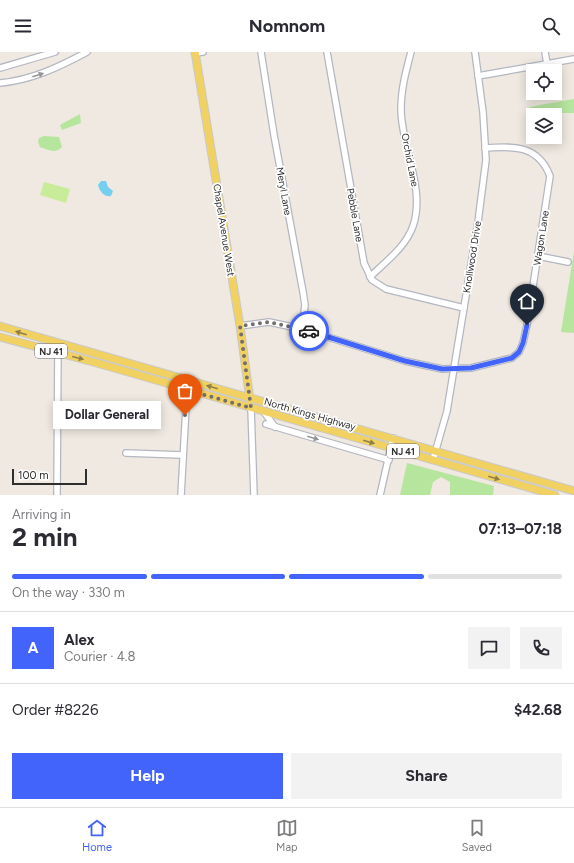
<!DOCTYPE html>
<meta charset="utf-8">
<style>
body{margin:0;font-family:Figtree,sans-serif;background:#f2f2f3;color:#2b2b33;height:100vh;display:flex;flex-direction:column;font-size:15px;white-space:nowrap}
*{box-sizing:border-box;margin:0}
p{font-size:13px;color:#7c7c81}
.icon{flex:none;width:22px;height:22px;fill:none;stroke:currentColor;stroke-width:2;stroke-linecap:round;stroke-linejoin:round}
.map{position:relative;height:443px;overflow:hidden}
.sheet{display:flex;flex-direction:column;background:#fff;flex:1}
.sheet>*{flex:none}
.buttons{position:absolute;left:526px;top:12px;display:grid;gap:8px}
.buttons a{display:grid;place-items:center;width:36px;height:36px;border-radius:0px;background:#fff;box-shadow:0 2px 10px #0003;font-size:20px}
.scale{position:absolute;left:12px;bottom:10px;width:75px;box-sizing:border-box;padding-left:4px;border:2px solid #2e2e2e;border-top:0;font-size:11px;line-height:14px;white-space:nowrap;color:#2e2e2e;-webkit-text-stroke:3px #fff;paint-order:stroke}
.pin{position:absolute;display:grid;place-items:center;width:34px;height:34px;color:#fff;margin:-41px -17px;border-radius:50% 50% 50% 0;rotate:-45deg;box-shadow:0 0 4px #0007}
.pin .icon{rotate:45deg}
.courier{position:absolute;display:grid;place-items:center;width:40px;height:40px;margin:-20px;border:3px solid #4264fb;border-radius:50%;background:#fff;color:#222;box-shadow:0 1px 5px #0007}
.bubble{position:absolute;height:28px;border-radius:0px;background:#fff;box-shadow:0 2px 10px #0003;font-size:13px;font-weight:700;line-height:28px;text-align:center}
.head em{font-style:normal;font-weight:700}
.head div{display:flex;flex-direction:column-reverse}
.head{display:flex;align-items:center;justify-content:space-between;height:68px;padding:0 12px}
h1{font-size:26px;font-weight:700;line-height:30px}
.bar{display:grid;grid-template-columns:repeat(4,1fr);gap:6px 4px;align-content:center;height:48px;padding:0 12px}
.bar i{height:5px;border-radius:3px;background:#e1e1e2}
.bar .active{background:#4264fb}
.bar p{grid-column:span 4}
.line{display:flex;align-items:center;gap:10px;padding:0 12px;border-top:1px solid #e1e1e2}
.line div{flex:1}
.round{display:grid;place-items:center;flex:none;width:42px;height:42px;border-radius:0px;background:#f2f2f3}
.primary-button{display:flex;gap:8px;margin-top:auto;padding:8px 12px}
.primary-button a{flex:1;height:46px;border-radius:0px;background:#4264fb;color:#fff;font-size:16px;font-weight:700;line-height:46px;text-align:center}
.primary-button a+a{background:#f2f2f3;color:#2b2b33}
header{display:flex;justify-content:space-between;align-items:center;height:52px;padding:0 12px;background:#fff;font-size:18px;font-weight:700}
.tab-bar{display:flex;justify-content:space-around;align-items:center;height:56px;border-top:1px solid #e1e1e2;background:#fff;font-size:11px;color:#7c7c81}
.tab-bar a{display:grid;justify-items:center;gap:2px}
.tab-bar .active{color:#4264fb}
.map>svg:first-child{display:block}
.green{fill:#b6e59e}
.pitch{fill:#c9ec9a}
.water{fill:#75cff0}
.lines{fill:none;stroke-linecap:round;stroke-linejoin:round}
.minor-casing{stroke:#b4b7c1;stroke-width:8}
.major-casing{stroke:#c9c9c9;stroke-width:9}
.minor{stroke:#fff;stroke-width:5.5}
.major{stroke:#f2d163;stroke-width:7}
.oneway{fill:#969696}
.oneway2{fill:#908048}
.done{stroke:#726f6d;stroke-width:4;stroke-dasharray:0 7.2}
.route{stroke:#4264fb;stroke-width:5}
.labels{text-anchor:middle;dominant-baseline:central;stroke-width:3.5;stroke-linejoin:round;paint-order:stroke}
.shield{fill:#fff;stroke:#6d6d6d;stroke-width:1}
.shield-label{font-size:9px;font-weight:bold;fill:#2e2e2e}
.street-label{font-size:10px;fill:#2e2e2e;stroke:#fff}
</style>
<header><svg class="icon" aria-label="menu" viewBox="0 0 24 24"><path d="M4 6h16M4 12h16M4 18h16"/></svg>Nomnom<svg class="icon" aria-label="search" viewBox="0 0 24 24"><circle cx="10" cy="10" r="6"/><path d="M15 15l6 6"/></svg></header>
<div class="map">
<svg width="574" height="443" viewBox="0 0 574 443">
<rect width="100%" height="100%" fill="#efe9e1"/>
<g class="green">
<polygon points="574,47 574,61 527,61 529,55"/>
<polygon points="80,62 81,71 62,78 60,73"/>
<path d="M44,84l15,1 3,10c-6,7 -14,3 -22,0l-2,-5 1,-4z"/>
<polygon points="574,200 574,281 561,280"/>
<polygon points="407,411 494,434 493,443 450,443 450,430 441,425 433,430 430,443 400,443"/>
</g>
<polygon class="pitch" points="44,130 70,137 66,151 40,143"/>
<path class="water" d="M101,129h5l2,6 5,4 -2,5c-7,1 -11,-4 -13,-11z"/>
<g class="lines">
<g class="minor-casing">
<g id="minor">
<polyline points="261,0 274,83 303,240 305,253 302,277"/>
<polyline points="327,0 364,211 372,228 386,237 464,256"/>
<polyline points="545,0 547,12"/>
<polyline points="195,1 203,0"/>
<polyline points="0,16 55,0"/>
<polyline points="478,24 574,7"/>
<path d="M0,31c32,-3 59,-16 87,-31"/>
<polyline points="538,204 568,210"/>
<path d="M370,225c15,-15 36,-30 43,-51 13,-37 -12,-79 -12,-117 0,-20 5,-38 10,-57"/>
<path d="M240,274l29,-4 33,7 103,32 37,8 29,-1 41,-10 7,-6 4,-9 4,-18 23,-149c-12,-31 -36,-30 -65,-28"/>
<polyline points="251,356 254,443"/>
<polyline points="264,360 275,375"/>
<polyline points="266,372 389,408"/>
<polyline points="126,401 182,403"/>
<polyline points="433,408 447,359 478,170 486,108 483,60 475,0"/>
<polyline points="57,443 58,292"/>
<polyline points="181,443 187,338"/>
<polyline points="380,443 393,386"/>
</g>
</g>
<g class="major-casing">
<g id="major">
<polyline points="195,0 240,274 250,348"/>
<polyline points="0,274 574,439"/>
<polyline points="0,285 97,311 555,443"/>
</g>
</g>
<use href="#minor" class="minor"/>
<use href="#major" class="major"/>
</g>
<defs><path id="oneway-solid" d="M-6-.8H1V-3.2L6.5 0L1 3.2V.8H-6Z"/></defs>
<g class="oneway">
<use href="#oneway-solid" transform="translate(38 23) rotate(-18)"/>
<use href="#oneway-solid" transform="translate(313 386) rotate(16)"/>
</g>
<g class="oneway2">
<use href="#oneway-solid" transform="translate(21 281) rotate(-163)"/>
<use href="#oneway-solid" transform="translate(78 306) rotate(14)"/>
<use href="#oneway-solid" transform="translate(212 335) rotate(-164)"/>
<use href="#oneway-solid" transform="translate(369 390) rotate(16)"/>
<use href="#oneway-solid" transform="translate(494 426) rotate(16)"/>
</g>
<g class="lines">
<polyline class="done" points="185,363 187,338 251,356 240,274 269,270 309,279"/>
<polyline class="route" points="309,279 405,309 442,317 471,316 512,306 519,300 523,291 527,273"/>
</g>
<g class="labels">
<g class="shield">
<rect x="35" y="292" width="32" height="14" rx="3"/>
<rect x="387" y="392" width="32" height="14" rx="3"/>
</g>
<g class="shield-label">
<text x="51" y="299">NJ 41</text>
<text x="403" y="399">NJ 41</text>
</g>
<g class="street-label">
<text transform="translate(410 108) rotate(79)">Orchid Lane</text>
<text transform="translate(284 139) rotate(80)">Meryl Lane</text>
<text transform="translate(355 163) rotate(80)">Pebble Lane</text>
<text transform="translate(224 178) rotate(81)">Chapel Avenue West</text>
<text transform="translate(541 186) rotate(-81)">Wagon Lane</text>
<text transform="translate(472 205) rotate(-81)">Knollwood Drive</text>
<text transform="translate(310 362) rotate(16)">North Kings Highway</text>
</g>
</g>
</svg>
<div class="buttons">
<a><svg class="icon" aria-label="locate" viewBox="0 0 24 24"><circle cx="12" cy="12" r="6"/><path d="M12 2v4M12 18v4M2 12h4M18 12h4"/></svg></a>
<a><svg class="icon" aria-label="layers" viewBox="0 0 24 24"><path d="M12 4l9 5-9 5-9-5zM3 14l9 5 9-5"/></svg></a>
</div>
<div class="scale">100 m</div>
<div class="pin" style="left:185px;top:363px;background:#ea580c"><svg class="icon" aria-label="bag" viewBox="0 0 24 24"><path d="M5 8h14l-1 12H6zM9 8a3 3 0 0 1 6 0"/></svg></div>
<div class="pin" style="left:527px;top:273px;background:#1f2937"><svg class="icon" aria-label="home" viewBox="0 0 24 24"><path d="M3 11l9-7 9 7M6 9v11h12V9"/></svg></div>
<div class="courier" style="left:309px;top:279px"><svg class="icon" aria-label="car" viewBox="0 0 24 24"><path d="M5 17H2v-5l4-1 3-4h7l3 4 3 1v5h-3M9 17h6M6 11h13"/><circle cx="7" cy="17" r="2"/><circle cx="17" cy="17" r="2"/></svg></div>
<div class="bubble" style="left:53px;top:349px;width:108px">Dollar General</div>
</div>
<section class="sheet">
<div class="head"><div><h1>2 min</h1><p>Arriving in</p></div><em>07:13–07:18</em></div>
<div class="bar"><i class="active"></i><i class="active"></i><i class="active"></i><i></i><p>On the way · 330 m</p></div>
<div class="line" style="height:72px"><b class="round" style="background:#4264fb;color:#fff">A</b><div><b>Alex</b><p>Courier · 4.8</p></div><a class="round"><svg class="icon" aria-label="chat" viewBox="0 0 24 24"><path d="M4 5h16v11H9l-5 4z"/></svg></a><a class="round"><svg class="icon" aria-label="phone" viewBox="0 0 24 24"><path d="M5 4h4l2 5-3 2q2 4 5 5l2-3 5 2v4C11 20 4 13 5 4z"/></svg></a></div>
<div class="line" style="height:52px"><div>Order #8226</div><b>$42.68</b></div>
<div class="primary-button"><a>Help</a><a>Share</a></div>
</section>
<nav class="tab-bar">
<a class="active"><svg class="icon" aria-label="home" viewBox="0 0 24 24"><path d="M3 11l9-7 9 7M6 9v11h12V9"/></svg>Home</a>
<a><svg class="icon" aria-label="map" viewBox="0 0 24 24"><path d="M3 6l6-2 6 2 6-2v14l-6 2-6-2-6 2zM9 4v14M15 6v14"/></svg>Map</a>
<a><svg class="icon" aria-label="saved" viewBox="0 0 24 24"><path d="M7 4h10v16l-5-4-5 4z"/></svg>Saved</a>
</nav>
